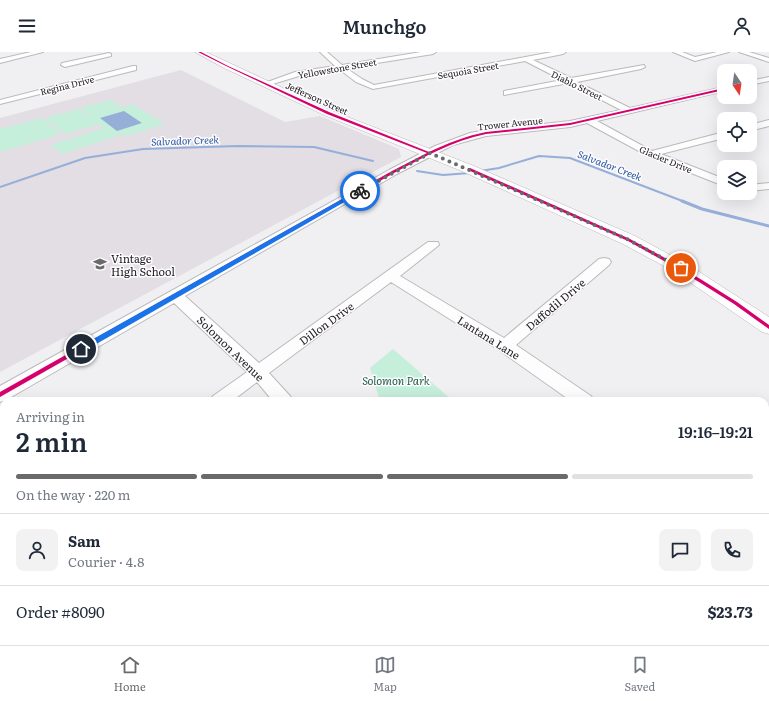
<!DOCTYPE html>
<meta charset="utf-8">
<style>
body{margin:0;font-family:Literata,serif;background:#f2f2f3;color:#1f2937;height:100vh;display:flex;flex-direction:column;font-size:15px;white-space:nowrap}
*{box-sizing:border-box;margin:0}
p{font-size:13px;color:#747a83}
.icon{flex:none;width:22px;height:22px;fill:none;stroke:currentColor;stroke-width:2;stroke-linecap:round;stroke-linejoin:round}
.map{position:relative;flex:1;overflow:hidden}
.sheet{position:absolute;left:0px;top:345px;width:769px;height:248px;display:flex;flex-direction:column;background:#fff;border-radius:12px 12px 0 0;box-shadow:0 4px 16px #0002}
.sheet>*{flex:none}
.needle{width:26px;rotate:167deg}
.buttons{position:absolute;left:717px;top:12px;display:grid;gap:8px}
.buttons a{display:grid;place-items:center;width:40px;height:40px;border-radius:8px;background:#fff;box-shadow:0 4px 16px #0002;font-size:20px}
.pin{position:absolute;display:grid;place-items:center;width:34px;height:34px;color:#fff;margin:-17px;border:2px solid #fff;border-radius:50%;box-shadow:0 1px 4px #0007}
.courier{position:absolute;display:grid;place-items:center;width:40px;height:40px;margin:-20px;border:3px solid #1a73e8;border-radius:50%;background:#fff;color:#222;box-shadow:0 1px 5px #0007}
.head em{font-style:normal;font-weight:600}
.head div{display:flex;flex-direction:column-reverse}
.head{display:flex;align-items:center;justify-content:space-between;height:68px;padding:0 16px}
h1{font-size:26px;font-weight:600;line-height:30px}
.bar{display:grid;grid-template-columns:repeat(4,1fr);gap:6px 4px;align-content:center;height:48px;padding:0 16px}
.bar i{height:5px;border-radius:3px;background:#e0e1e3}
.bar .active{background:#6b6a6b}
.bar p{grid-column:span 4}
.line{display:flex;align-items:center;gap:10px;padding:0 16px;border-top:1px solid #e0e1e3}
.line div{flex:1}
.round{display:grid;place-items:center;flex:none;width:42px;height:42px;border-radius:8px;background:#f2f2f3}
header{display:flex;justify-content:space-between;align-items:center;height:52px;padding:0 16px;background:#fff;font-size:18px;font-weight:600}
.menu{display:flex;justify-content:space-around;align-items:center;height:56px;border-top:1px solid #e0e1e3;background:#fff;font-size:11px;color:#747a83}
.menu a{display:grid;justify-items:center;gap:2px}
.menu .active{color:#6b6a6b}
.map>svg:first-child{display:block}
.built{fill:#e2dee4}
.green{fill:#c5eedb}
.water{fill:#95afd8}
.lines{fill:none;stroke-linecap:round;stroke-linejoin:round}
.stream-far1{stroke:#95afd8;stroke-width:2}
.stream{stroke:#95afd8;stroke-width:3}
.minor-casing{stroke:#bbbabb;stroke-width:2}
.major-casing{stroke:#bbbabb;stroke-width:1}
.minor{fill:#fdfdfd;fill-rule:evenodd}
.major{fill:#fdfdfd;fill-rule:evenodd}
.cycleway-casing{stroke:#fefcff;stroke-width:3}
.cycleway{fill:#d6006c;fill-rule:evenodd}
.route{fill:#1a73e8}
.done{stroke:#6b6a6b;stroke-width:4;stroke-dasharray:0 7.2}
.labels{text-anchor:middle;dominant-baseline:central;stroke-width:3;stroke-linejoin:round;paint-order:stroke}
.far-street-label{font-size:9px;fill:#232223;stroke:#fefcff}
.far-water-label{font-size:10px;font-style:italic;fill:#26559c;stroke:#fefcff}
.poi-label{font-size:11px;fill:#232223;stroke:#fefcff;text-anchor:start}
.street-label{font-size:11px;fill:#232223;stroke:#fefcff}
.park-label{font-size:11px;font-style:italic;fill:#226046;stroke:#fefcff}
</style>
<header><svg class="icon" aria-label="menu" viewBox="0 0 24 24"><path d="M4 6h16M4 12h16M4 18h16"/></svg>Munchgo<svg class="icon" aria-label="person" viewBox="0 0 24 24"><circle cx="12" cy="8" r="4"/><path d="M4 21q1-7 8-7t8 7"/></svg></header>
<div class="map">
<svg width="769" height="593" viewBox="0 0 769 593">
<rect width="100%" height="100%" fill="#f0eff1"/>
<polygon class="built" points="181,18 285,70 320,64 399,97 401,105 0,320 0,66"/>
<g class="green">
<polygon points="111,48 122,55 118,56 120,57 132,52 165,72 126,84 123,82 81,96 70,87 104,76 99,72 65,82 45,66 61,61 72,70 63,61 78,57 89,64 90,64 80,56 95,52 106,59 96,52"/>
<polygon points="42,66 60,81 57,83 0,100 0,77"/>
<polygon points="69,87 80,96 62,102 51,93"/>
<polygon points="393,297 453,349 380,349 370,316"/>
<polygon points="361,589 425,589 422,593 364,593"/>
</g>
<polygon class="water" points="124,59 142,71 117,79 100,66"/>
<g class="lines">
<g class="stream-far1">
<polyline points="417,119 443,123 470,121"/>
<polyline points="480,119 499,116 539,104 570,106 685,150"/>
<polyline points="0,135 85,106 143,97 238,94 314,95 373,109"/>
</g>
<polyline class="stream" points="682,149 702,157 769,174"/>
<g class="minor-casing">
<g id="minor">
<polygon points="31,0 43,0 0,11 0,7"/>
<polygon points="320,0 327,0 342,13 421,0 436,0 433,2 346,16 362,27 374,33 552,0 566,0 563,2 533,8 571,26 644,13 645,15 641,17 577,30 630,56 724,35 724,39 597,69 652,99 724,80 724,86 661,102 724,127 724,134 648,104 587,71 570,75 486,84 453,93 397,122 185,244 259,311 428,190 438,190 439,193 400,224 504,286 599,207 604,206 609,207 611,210 609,213 516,293 591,344 594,349 571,349 499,298 391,230 269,321 290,344 293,349 273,349 257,330 232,349 210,349 213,344 247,320 174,251 6,348 0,350 0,334 389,118 435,94 470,81 486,78 570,69 621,58 569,31 504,43 504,39 562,28 525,9 373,37 356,30 339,17 299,24 266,34 262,32 295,20 335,14"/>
<polygon points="673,0 682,0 695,5 717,0 729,0 695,9"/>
<polygon points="739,0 749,0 769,6 769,10"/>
<polygon points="109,1 111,2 111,4 65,15 61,13 62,11"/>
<polygon points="133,14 136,14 136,18 0,52 0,48"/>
<polygon points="769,25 769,29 750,33 750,29"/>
<polygon points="769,68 769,74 750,79 750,73"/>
<polygon points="769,131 769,137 750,139 750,133"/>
<polygon points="765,457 769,459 769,481 765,479"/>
<polygon points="4,494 4,517 0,518 0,495"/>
<polygon points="310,589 336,589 338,593 312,593"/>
<polygon points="584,589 606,589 608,593 582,593"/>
</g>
</g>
<g class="major-casing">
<polygon id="major" points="195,0 206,0 332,59 474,114 635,184 687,212 769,265 769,282 762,280 675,220 623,192 464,120 324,63 224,16"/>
</g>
<use href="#minor" class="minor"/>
<use href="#major" class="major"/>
<g class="cycleway-casing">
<g id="cycleway">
<path d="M198,0h3l27,14 101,46 100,40c19,-9 37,-16 57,-20l84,-9 154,-35v2l-154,35 -84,9c-34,7 -62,23 -92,39l-394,224v-5l392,-221 35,-18 -100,-39 -101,-48z"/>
<polygon points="468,116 470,116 630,187 667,207 702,228 737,250 769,273 769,277 734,252 699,230 664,209 628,189 468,118"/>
</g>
</g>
<use href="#cycleway" class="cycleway"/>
</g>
<polygon class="route" points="360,137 362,140 84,299 79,299 79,295"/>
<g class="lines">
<polyline class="done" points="360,139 430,101 629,188 681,216"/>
</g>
<defs>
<g id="school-bare" transform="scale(1.08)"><path d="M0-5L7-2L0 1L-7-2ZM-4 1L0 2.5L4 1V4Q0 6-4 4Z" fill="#6b6a6b" stroke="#fefcff" stroke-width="2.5" paint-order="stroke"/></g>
</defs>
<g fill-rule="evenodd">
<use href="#school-bare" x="100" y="212"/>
</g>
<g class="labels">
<g class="far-street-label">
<text transform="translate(337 16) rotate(-10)">Yellowstone Street</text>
<text transform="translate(468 18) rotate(-10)">Sequoia Street</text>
<text transform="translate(67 33) rotate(-14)">Regina Drive</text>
<text transform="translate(577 33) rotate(26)">Diablo Street</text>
<text transform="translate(317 46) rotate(24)">Jefferson Street</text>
<text transform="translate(510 71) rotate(-6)">Trower Avenue</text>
<text transform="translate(666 107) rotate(23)">Glacier Drive</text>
</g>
<g class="far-water-label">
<text transform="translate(185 88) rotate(-2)">Salvador Creek</text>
<text transform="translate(610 113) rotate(21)">Salvador Creek</text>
</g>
<g class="poi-label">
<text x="111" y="206">Vintage<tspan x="111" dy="13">High School</tspan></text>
</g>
<g class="street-label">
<text transform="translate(555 252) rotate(-40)">Daffodil Drive</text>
<text transform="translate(326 271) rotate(-36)">Dillon Drive</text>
<text transform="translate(489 285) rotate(32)">Lantana Lane</text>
<text transform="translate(231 296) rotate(44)">Solomon Avenue</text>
</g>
<g class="park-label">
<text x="396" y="328">Solomon Park</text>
</g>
</g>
</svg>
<div class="buttons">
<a><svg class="needle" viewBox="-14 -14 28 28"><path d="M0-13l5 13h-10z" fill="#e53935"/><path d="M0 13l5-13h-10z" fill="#747a83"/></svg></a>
<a><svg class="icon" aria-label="locate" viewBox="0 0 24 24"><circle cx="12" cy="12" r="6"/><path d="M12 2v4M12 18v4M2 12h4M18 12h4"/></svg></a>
<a><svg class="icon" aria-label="layers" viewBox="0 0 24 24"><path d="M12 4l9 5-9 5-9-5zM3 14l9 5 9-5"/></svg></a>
</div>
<div class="pin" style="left:681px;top:216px;background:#ea580c"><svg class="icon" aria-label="bag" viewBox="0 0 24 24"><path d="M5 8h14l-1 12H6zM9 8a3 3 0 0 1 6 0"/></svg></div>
<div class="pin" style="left:81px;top:297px;background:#1f2937"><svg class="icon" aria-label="home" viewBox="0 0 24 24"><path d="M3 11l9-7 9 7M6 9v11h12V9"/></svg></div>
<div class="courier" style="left:360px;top:139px"><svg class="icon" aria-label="bike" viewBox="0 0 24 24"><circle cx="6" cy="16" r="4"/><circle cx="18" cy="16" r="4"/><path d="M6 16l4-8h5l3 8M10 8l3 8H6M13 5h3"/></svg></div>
<section class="sheet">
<div class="head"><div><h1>2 min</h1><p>Arriving in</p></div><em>19:16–19:21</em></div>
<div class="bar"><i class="active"></i><i class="active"></i><i class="active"></i><i></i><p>On the way · 220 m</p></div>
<div class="line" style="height:72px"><a class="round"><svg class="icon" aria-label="person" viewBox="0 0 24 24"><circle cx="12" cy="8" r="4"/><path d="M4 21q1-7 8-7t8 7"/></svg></a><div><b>Sam</b><p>Courier · 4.8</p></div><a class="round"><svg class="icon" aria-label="chat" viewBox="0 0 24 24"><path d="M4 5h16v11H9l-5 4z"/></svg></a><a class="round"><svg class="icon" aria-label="phone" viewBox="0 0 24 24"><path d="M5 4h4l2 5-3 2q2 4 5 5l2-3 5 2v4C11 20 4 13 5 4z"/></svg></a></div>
<div class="line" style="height:52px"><div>Order #8090</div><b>$23.73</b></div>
</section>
</div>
<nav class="menu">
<a class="active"><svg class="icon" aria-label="home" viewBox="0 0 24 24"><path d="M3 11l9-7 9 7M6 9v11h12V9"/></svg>Home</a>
<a><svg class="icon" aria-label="map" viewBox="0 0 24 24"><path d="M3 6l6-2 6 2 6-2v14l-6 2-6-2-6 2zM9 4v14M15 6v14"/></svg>Map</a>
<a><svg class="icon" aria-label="saved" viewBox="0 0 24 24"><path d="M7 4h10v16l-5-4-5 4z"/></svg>Saved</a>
</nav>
